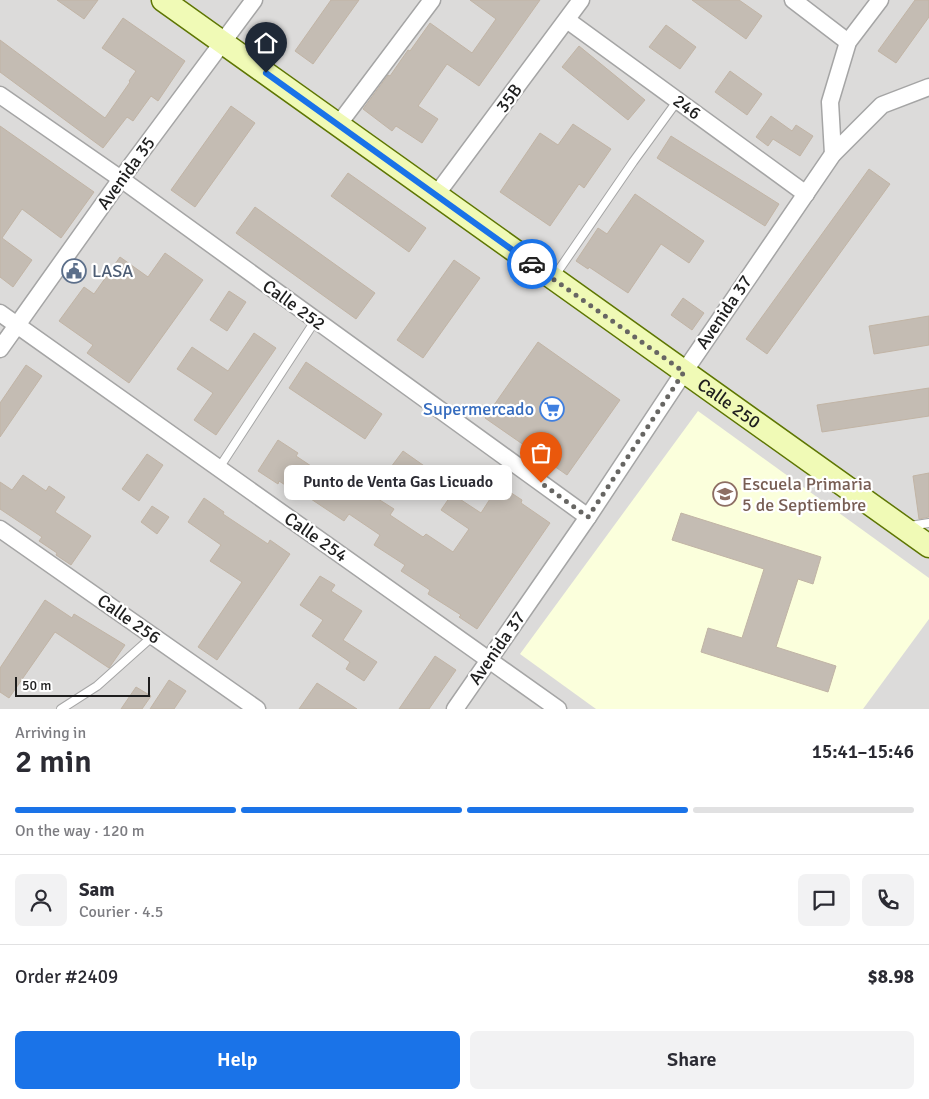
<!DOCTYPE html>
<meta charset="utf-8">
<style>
body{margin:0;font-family:Signika,sans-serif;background:#f2f2f3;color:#2b2b33;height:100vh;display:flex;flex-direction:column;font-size:19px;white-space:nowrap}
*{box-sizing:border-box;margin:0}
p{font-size:16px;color:#7c7c81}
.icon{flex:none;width:28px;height:28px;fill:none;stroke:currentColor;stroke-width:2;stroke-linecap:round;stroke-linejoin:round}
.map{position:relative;height:709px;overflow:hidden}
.sheet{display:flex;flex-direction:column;background:#fff;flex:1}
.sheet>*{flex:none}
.scale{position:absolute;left:15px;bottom:12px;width:135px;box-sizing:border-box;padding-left:5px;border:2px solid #1e1e1e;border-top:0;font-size:14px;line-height:18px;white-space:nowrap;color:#1e1e1e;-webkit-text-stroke:4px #fff;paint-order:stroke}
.pin{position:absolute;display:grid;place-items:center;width:42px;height:42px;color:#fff;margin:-51px -21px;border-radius:50% 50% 50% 0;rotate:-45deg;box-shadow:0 0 5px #0007}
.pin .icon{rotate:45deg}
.courier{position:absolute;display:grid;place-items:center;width:50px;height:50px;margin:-25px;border:4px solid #1a73e8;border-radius:50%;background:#fff;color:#222;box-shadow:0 1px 6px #0007}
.bubble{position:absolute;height:35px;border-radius:8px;background:#fff;box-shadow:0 2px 12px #0003;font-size:16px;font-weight:600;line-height:35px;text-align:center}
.summary em{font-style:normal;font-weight:600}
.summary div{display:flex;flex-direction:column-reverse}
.summary{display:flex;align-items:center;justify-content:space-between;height:85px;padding:0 15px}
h1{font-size:32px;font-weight:600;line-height:38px}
.bar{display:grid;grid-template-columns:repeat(4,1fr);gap:8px 5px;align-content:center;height:60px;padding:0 15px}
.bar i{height:6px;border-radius:4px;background:#e1e1e2}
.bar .selected{background:#1a73e8}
.bar p{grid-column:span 4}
.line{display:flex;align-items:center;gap:12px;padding:0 15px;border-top:1px solid #e1e1e2}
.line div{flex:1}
.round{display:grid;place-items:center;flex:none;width:52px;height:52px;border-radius:8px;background:#f2f2f3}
.cta{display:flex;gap:10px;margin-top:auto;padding:10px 15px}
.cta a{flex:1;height:58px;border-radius:8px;background:#1a73e8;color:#fff;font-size:20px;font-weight:600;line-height:58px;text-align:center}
.cta a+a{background:#f2f2f3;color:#2b2b33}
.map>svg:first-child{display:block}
.residential{fill:#dcdbda}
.education{fill:#fbffdc}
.building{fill:#c4bcb3;stroke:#c1b4a5}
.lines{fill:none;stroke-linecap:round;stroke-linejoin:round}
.service-casing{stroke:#a5a5a5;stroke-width:10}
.minor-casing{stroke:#a5a5a5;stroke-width:19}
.secondary-casing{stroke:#5e7603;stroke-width:25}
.service{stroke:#fff;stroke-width:8}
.minor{stroke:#fff;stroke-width:16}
.secondary{stroke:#f0fab6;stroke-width:22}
.done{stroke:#676663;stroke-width:5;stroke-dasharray:0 9}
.route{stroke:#1a73e8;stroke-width:6}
.labels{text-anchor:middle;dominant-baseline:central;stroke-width:4.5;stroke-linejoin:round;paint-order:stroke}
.street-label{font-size:18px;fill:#1e1e1e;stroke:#fff}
.service-label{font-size:18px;fill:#4e5e75;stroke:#fff;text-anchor:start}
.shop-label{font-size:18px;fill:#366cbe;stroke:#fff;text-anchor:end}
.education-label{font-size:18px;fill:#785e54;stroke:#fff;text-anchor:start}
</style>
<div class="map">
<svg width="929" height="709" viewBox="0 0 929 709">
<rect width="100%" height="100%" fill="#efece3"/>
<rect class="residential" x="0" y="0" width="929" height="709"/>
<polygon class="education" points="698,411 929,578 929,619 863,709 596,709 520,654"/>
<g class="building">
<polygon points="57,0 98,0 84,19"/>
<polygon points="331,0 359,0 313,64 295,51"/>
<polygon points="470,0 540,0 479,86 447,64 418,106 438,119 422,143 396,126 392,131 363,109 388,75 390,76 408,50 410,51 430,23 472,53 496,19"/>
<polygon points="692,0 739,0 762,16 746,39"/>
<polygon points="915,0 929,0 929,17 896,63 878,51"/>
<polygon points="123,18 185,61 158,101 151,96 133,121 127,117 103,148 0,72 0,40 105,118 130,82 129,81 136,71 102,48"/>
<polygon points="666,25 696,47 680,69 649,47"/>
<polygon points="579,46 645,100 628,120 562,67"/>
<polygon points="730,71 762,94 747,115 715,92"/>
<polygon points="231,106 255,123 195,207 171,190"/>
<polygon points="771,116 792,131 796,125 813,136 800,156 773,139 768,146 756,137"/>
<polygon points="573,124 611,149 584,188 579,184 550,226 500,192 540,133 558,145"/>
<polygon points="0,126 94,192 61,238 22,209 2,238 32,260 13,287 0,277"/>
<polygon points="671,136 779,204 765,226 657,158"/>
<polygon points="869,169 890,184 767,354 746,339"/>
<polygon points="348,173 426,228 409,252 331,196"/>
<polygon points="635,194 704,241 689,263 661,244 628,293 589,267 588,269 576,261 598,228 607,234"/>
<polygon points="255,207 375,293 356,319 236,233"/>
<polygon points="165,253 203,280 129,383 87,353 93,345 59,321 84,287 94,294 120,257 148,277"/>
<polygon points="454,260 480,278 423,358 397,340"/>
<polygon points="229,291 246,302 227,331 210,320"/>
<polygon points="683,298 704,313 692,330 671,315"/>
<polygon points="929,316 929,345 874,354 869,326"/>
<polygon points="254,333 276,348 216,435 194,420 213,393 177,369 192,347 228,371"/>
<polygon points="538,342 620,400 567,475 485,418"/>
<polygon points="306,362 382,414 365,439 289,388"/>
<polygon points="26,365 42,376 0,437 0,403"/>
<polygon points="929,388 929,416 822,432 817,405"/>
<polygon points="278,440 298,453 296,456 335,482 339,476 373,499 375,497 394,509 390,515 423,537 426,534 453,552 469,529 441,510 452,494 481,513 499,485 522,500 521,503 550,523 477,629 459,617 461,615 428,594 430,590 401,571 405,565 374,545 380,535 349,514 344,521 305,495 304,497 279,481 278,484 258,471"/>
<polygon points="403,451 430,470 419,486 391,467"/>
<polygon points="147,454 163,465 139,501 122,489"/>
<polygon points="929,473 929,517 919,519 913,476"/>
<polygon points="23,475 46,491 49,486 65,497 55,512 91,536 71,565 56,555 57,553 39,541 42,537 0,509 0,482 12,490"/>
<polygon points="204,498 224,512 223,514 268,544 270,540 290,554 217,660 198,647 242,582 210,561 221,545 188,522"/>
<polygon points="152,506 169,517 157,534 141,522"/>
<polygon points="681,513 821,557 813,584 798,579 776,647 836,666 828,692 701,652 708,628 742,638 764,569 672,540"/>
<polygon points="320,576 335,585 331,591 362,611 343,640 377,662 364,681 346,669 350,662 312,636 323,620 300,605"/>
<polygon points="45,600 72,618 74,614 125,645 109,668 55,632 9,698 0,692 0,668"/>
<polygon points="435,656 456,670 429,709 399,709"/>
<polygon points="169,680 186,691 174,709 150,709"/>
<polygon points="317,683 357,709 299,709"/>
<polygon points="136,687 151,696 142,709 121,709"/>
</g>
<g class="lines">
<g class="service-casing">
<g id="service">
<polyline points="554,277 633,162 678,100"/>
<polyline points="219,468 315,321"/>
<polyline points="910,526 929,523"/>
<polyline points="61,709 97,686 153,636"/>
</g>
</g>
<g class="minor-casing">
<g id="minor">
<polyline points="793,0 848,42"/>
<polyline points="567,20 806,194"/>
<polyline points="0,95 121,179 588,517"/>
<polyline points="338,125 432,0"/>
<polyline points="833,154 830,102 848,42 880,0"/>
<polyline points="436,195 581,0"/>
<polyline points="0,313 558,709"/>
<polyline points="0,349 121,179 254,0"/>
<polyline points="0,529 257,709"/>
<polyline points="455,709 588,517 684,372 833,154 882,105 929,87"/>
</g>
</g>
<g class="secondary-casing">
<g id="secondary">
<path id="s1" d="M163,0l766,546"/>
</g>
</g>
<use href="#service" class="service"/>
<use href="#minor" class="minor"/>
<use href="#secondary" class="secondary"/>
</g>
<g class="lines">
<polyline class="done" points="532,264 684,372 588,517 541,483"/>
<polyline class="route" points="266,73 532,264"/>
</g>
<defs>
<g id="civic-ring" transform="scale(1.25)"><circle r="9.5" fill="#fff" stroke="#5c6f8a" stroke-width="1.5"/><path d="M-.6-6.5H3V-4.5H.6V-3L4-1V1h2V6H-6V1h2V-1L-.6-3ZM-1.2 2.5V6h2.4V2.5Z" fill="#5c6f8a"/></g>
<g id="supermarket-ring" transform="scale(1.25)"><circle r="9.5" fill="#fff" stroke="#3f7fe0" stroke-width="1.5"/><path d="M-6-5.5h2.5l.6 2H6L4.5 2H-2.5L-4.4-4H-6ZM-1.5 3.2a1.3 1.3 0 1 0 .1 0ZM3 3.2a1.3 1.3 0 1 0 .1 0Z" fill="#3f7fe0"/></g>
<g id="school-ring" transform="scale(1.25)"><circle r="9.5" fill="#fff" stroke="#8d6e63" stroke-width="1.5"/><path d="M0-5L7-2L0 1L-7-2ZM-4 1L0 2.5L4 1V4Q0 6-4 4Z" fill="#8d6e63"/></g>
</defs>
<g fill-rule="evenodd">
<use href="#civic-ring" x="74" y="271"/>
<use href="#supermarket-ring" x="552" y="409"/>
<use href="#school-ring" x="725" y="494"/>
</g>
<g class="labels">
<g class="street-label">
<text transform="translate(509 98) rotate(-53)">35B</text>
<text transform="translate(687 107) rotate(36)">246</text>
<text transform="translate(126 173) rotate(-54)">Avenida 35</text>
<text transform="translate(294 305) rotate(36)">Calle 252</text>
<text transform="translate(724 312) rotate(-56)">Avenida 37</text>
<text stroke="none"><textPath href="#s1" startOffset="695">Calle 250</textPath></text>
<text transform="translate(316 537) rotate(35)">Calle 254</text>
<text transform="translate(129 619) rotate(35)">Calle 256</text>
<text transform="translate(497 648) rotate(-55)">Avenida 37</text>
</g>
<g class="service-label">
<text x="92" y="271">LASA</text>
</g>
<g class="shop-label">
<text x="534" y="409">Supermercado</text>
</g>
<g class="education-label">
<text x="742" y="484">Escuela Primaria<tspan x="742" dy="21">5 de Septiembre</tspan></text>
</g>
</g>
</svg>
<div class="scale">50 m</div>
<div class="pin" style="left:541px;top:483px;background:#ea580c"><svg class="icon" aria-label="bag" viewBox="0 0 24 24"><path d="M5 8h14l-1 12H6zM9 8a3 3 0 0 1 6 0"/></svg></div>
<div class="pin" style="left:266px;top:73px;background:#1f2937"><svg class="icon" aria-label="home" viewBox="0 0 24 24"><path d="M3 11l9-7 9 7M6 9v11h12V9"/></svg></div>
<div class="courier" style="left:532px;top:264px"><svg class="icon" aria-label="car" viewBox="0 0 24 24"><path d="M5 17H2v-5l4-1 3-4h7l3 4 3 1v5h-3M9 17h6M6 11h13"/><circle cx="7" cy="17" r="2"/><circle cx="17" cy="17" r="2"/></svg></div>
<div class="bubble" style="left:284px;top:465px;width:228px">Punto de Venta Gas Licuado</div>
</div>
<section class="sheet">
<div class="summary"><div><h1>2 min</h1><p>Arriving in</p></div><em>15:41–15:46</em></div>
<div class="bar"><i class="selected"></i><i class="selected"></i><i class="selected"></i><i></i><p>On the way · 120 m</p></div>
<div class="line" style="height:90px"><a class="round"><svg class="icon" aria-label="person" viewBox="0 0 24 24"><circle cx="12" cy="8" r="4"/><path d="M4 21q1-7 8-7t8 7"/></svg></a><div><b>Sam</b><p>Courier · 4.5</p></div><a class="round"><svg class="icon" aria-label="chat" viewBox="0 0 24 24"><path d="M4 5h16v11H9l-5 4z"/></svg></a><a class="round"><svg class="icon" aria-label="phone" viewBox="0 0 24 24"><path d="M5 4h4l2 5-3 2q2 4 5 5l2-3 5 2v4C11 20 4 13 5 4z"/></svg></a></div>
<div class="line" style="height:65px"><div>Order #2409</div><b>$8.98</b></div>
<div class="cta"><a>Help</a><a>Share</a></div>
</section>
